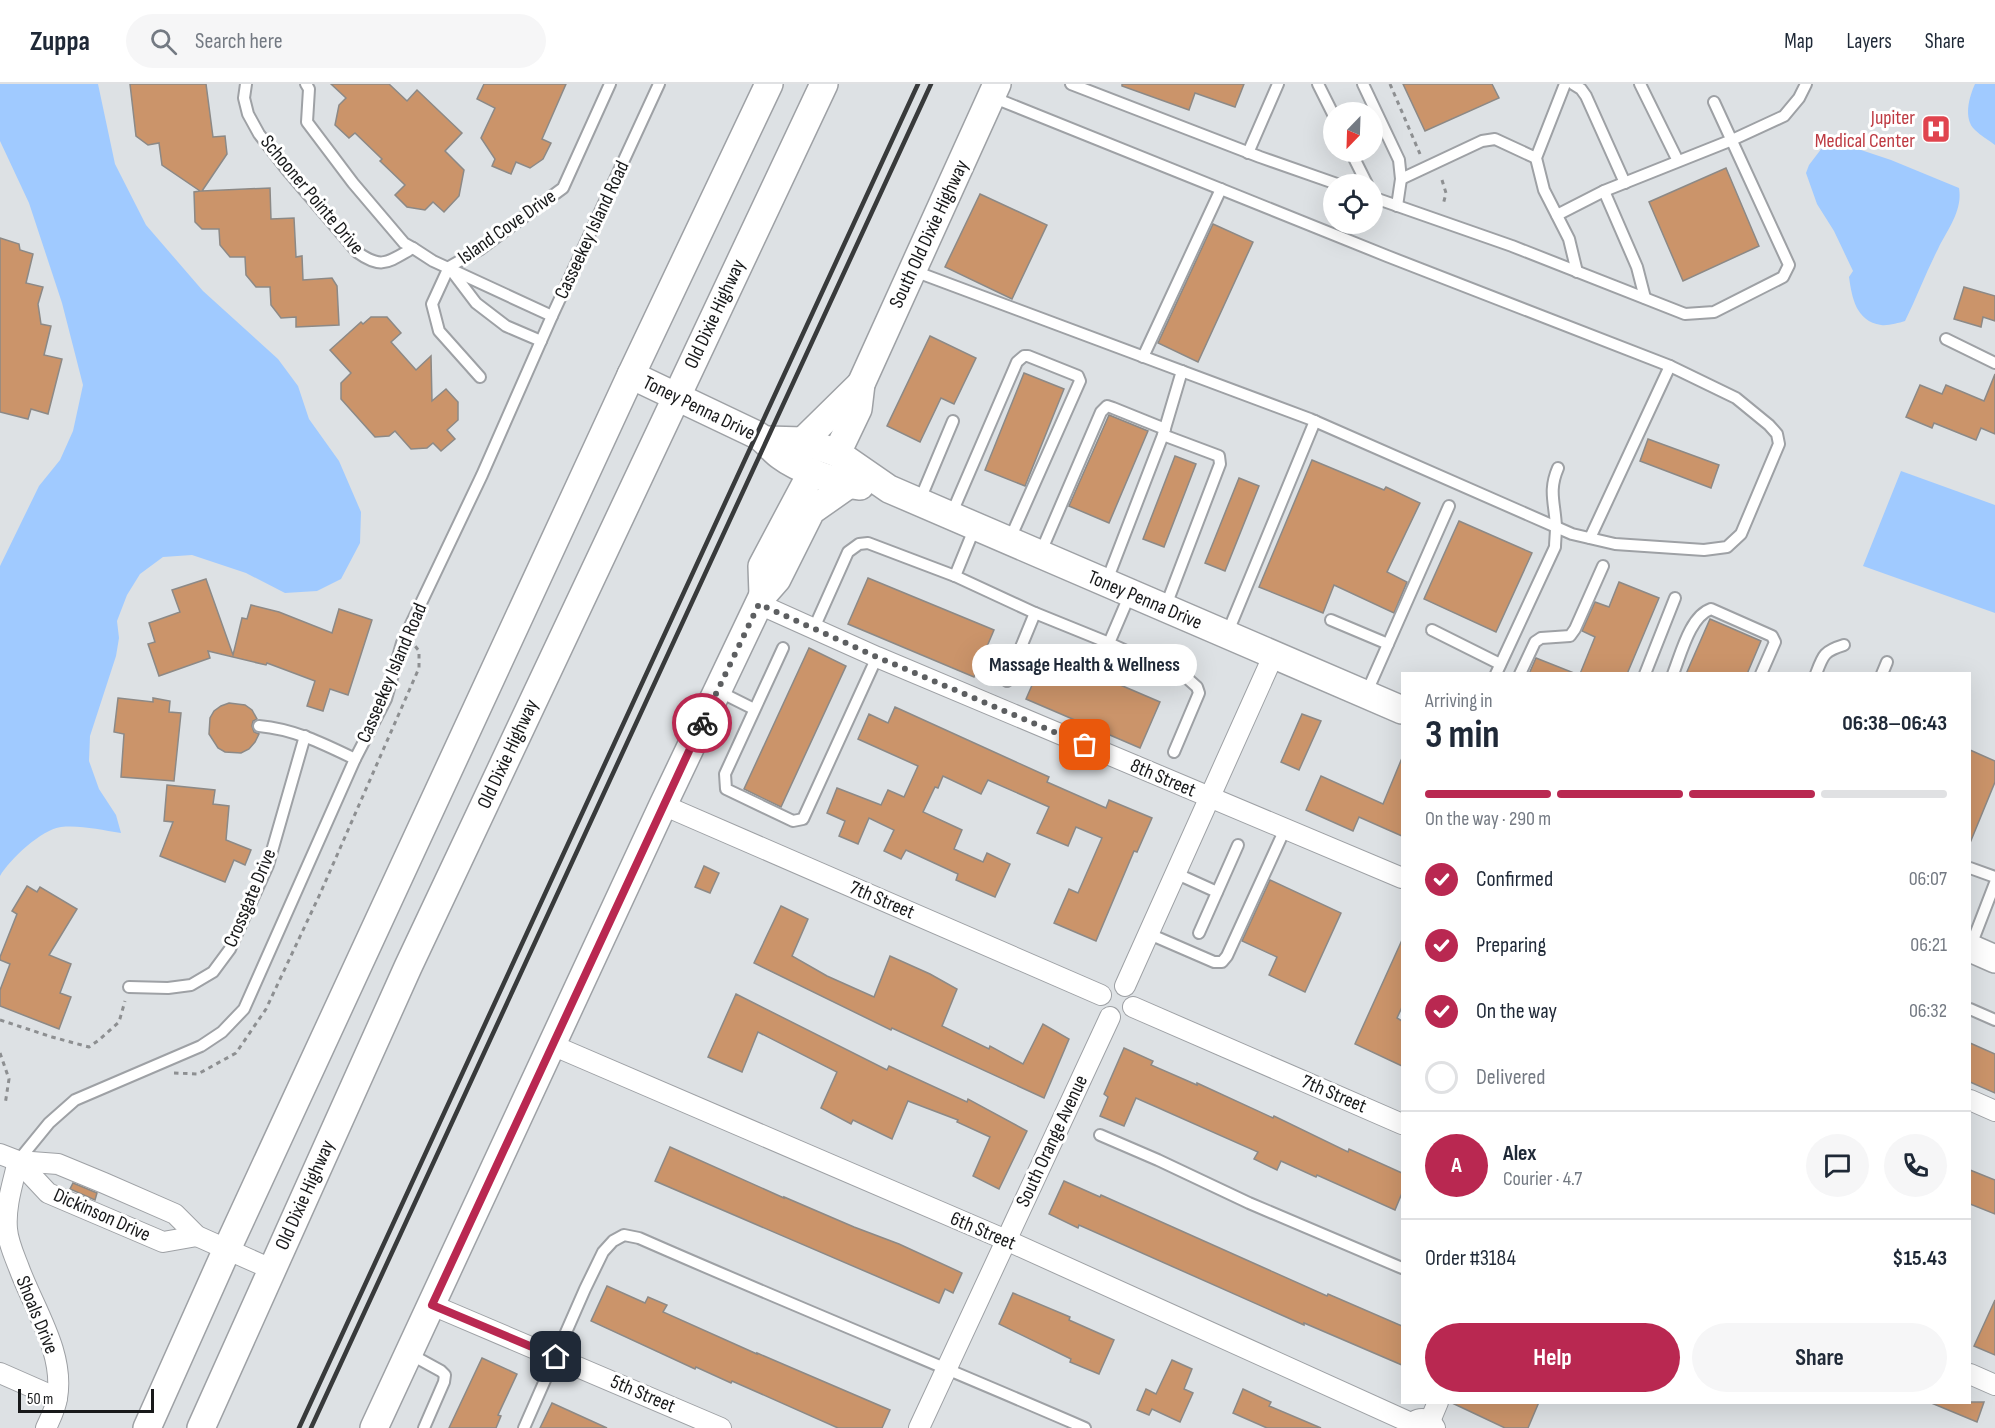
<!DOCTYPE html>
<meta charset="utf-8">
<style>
body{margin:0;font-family:"Sofia Sans Condensed",sans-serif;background:#f6f6f7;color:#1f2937;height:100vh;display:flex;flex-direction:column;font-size:22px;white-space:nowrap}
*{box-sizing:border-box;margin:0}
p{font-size:20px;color:#747a83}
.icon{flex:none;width:33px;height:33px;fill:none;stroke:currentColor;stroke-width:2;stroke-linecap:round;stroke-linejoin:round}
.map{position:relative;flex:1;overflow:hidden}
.panel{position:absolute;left:1401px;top:588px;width:570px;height:732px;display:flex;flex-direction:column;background:#fff;border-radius:0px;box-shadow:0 6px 24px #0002}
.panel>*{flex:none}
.needle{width:39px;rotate:203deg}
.fabs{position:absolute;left:1323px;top:18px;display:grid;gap:12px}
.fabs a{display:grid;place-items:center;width:60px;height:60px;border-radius:50%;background:#fff;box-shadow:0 6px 24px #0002;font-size:30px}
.scale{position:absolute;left:18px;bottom:15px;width:136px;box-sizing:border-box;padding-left:6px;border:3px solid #18191a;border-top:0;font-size:16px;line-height:21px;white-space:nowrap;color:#18191a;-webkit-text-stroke:4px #fff;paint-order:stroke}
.pin{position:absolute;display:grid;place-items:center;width:51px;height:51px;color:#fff;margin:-26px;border-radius:12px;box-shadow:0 3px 9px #0006}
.courier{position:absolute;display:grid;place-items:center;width:60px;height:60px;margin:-30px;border:4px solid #b92851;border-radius:50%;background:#fff;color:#222;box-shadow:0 2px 8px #0007}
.bubble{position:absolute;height:42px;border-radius:21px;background:#fff;box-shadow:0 6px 24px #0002;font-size:20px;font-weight:700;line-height:42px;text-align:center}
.headline em{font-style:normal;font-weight:700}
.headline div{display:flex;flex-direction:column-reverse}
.headline{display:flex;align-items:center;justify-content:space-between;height:102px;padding:0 24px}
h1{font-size:39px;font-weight:700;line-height:45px}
.bar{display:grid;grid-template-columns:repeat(4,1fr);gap:9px 6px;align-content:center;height:72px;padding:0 24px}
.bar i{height:8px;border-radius:4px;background:#e0e1e3}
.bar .active{background:#b92851}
.bar p{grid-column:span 4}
.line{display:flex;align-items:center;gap:15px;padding:0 24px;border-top:2px solid #e0e1e3}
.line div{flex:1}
.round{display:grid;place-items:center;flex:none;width:63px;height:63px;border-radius:32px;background:#f6f6f7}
ol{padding:0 24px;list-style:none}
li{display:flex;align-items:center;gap:18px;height:66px}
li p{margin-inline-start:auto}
li .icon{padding:6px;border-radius:50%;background:#b92851;color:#fff;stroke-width:4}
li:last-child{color:#747a83}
li i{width:33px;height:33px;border:3px solid #e0e1e3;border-radius:50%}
.action{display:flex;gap:12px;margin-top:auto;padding:12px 24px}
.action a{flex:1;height:69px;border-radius:36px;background:#b92851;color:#fff;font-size:24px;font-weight:700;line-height:69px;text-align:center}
.action a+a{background:#f6f6f7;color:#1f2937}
header{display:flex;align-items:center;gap:36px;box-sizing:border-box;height:84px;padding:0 30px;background:#fff;border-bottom:2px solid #e0e1e3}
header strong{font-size:28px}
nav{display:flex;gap:33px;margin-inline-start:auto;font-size:21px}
.search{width:420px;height:54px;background:#f6f6f7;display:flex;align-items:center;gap:15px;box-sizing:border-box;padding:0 21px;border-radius:33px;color:#747a83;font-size:22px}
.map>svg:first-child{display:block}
.water{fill:#a0caff}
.building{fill:#cb946a;stroke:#8c8986;stroke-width:1.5}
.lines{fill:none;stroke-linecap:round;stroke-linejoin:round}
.lane-casing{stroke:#9ea1a5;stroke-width:14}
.street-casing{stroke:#9ea1a5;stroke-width:22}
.secondary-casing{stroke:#9ea1a5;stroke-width:30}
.path{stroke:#8d8f91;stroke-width:3;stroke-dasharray:4.5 4.5;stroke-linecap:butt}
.lane{stroke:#fff;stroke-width:10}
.street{stroke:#fff;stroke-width:20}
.secondary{stroke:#fff;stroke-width:27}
.rail{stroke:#383a3b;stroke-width:4.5}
.done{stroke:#5d5f61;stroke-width:6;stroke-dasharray:0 10.8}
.route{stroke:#b92851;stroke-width:8}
.labels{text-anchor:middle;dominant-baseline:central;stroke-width:6;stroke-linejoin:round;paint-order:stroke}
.health-label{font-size:20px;fill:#be3a42;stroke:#fff;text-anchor:end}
.street-label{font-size:20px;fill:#18191a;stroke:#fff}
</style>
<header>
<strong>Zuppa</strong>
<div class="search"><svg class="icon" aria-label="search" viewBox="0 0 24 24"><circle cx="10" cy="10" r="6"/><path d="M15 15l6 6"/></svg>Search here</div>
<nav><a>Map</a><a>Layers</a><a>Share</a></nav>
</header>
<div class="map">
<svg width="1995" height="1344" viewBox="0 0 1995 1344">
<rect width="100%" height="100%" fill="#dde1e4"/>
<g class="water">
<path d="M0,0h98l17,80 31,61 57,66 75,68 20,27 11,33 30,42 22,51 -1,31 -19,36 -24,12 -32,2 -39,-20 -54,-18 -29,2 -23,17 -13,21 -10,26 2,17 -3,18 -26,80 -1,25 10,28 17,26 5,18c-20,-3 -40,-8 -60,-6 -19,2 -52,33 -61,49v-310l39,-80 21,-26 13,-29 10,-46 -21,-82 -33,-100 -29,-62z"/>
<path d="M1975,0h20v61c-6,-5 -14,-9 -20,-15 -12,-11 -6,-33 0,-46z"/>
<path d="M1825,60h18l48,16 68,28c4,23 -12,42 -21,61 -12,23 -21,48 -33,72 -7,2 -17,5 -24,4 -25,-4 -29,-27 -32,-48l4,-6 -19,-40 -17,-27 -11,-31 3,-8z"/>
<polygon points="1901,387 1995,421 1995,529 1863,482"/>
</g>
<g class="building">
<polygon points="130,0 206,0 213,53 225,52 227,70 202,107 270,104 271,135 294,134 296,173 302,172 303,196 332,194 337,202 339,241 296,243 296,233 281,234 271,221 270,203 256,203 246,191 245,173 230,173 220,161 219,145 202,145 195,138 194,108 200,107 162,81 159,59 148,61 136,52"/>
<polygon points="331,0 389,0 407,17 417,6 462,49 445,67 464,86 459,112 444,128 433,118 425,126 407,123 395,111 405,101 380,77 382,75 355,49 349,54 335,41 339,21 346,14"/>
<polygon points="484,0 566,0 542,55 551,59 543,75 530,84 516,78 511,90 492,82 495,75 481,54 495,24 477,15"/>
<polygon points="1122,0 1244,0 1235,23 1195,9 1189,26 1122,2"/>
<polygon points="1403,0 1492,0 1499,14 1425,47"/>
<polygon points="1726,84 1759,162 1683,197 1649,118"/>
<polygon points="980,110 1047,141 1012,215 945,183"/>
<polygon points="1213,140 1253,158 1198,278 1158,259"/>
<polygon points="0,154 19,160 20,166 33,170 26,199 43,203 38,220 41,240 51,242 44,271 62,275 48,330 31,325 28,335 0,328"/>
<polygon points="1964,203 1995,212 1995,237 1983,233 1981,243 1954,235"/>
<polygon points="371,233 387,233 401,249 391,258 416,286 431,272 432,317 446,305 458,318 458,336 447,346 455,355 441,367 433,359 427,364 411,365 395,347 389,352 375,353 341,315 341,299 351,289 330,266 361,238 363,240"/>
<polygon points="930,252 976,274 954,320 941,314 920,358 887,342"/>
<polygon points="1024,289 1064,305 1025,402 985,386"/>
<polygon points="1995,290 1995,350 1981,344 1976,356 1934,339 1932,344 1906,333 1920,301 1942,310 1946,301 1984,317"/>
<polygon points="1109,331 1148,347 1109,439 1069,422"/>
<polygon points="1648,355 1719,381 1711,404 1640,377"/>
<polygon points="1175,372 1196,380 1164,463 1143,455"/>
<polygon points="1312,376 1384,406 1386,403 1420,419 1387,488 1407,498 1394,529 1334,501 1323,529 1259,503"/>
<polygon points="1239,394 1259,402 1225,487 1205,479"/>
<polygon points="1459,437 1532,469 1496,548 1424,515"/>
<polygon points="868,494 994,546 974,593 848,540"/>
<polygon points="206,495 233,571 242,534 247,535 251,521 279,528 332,549 339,525 372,536 348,611 330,605 323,627 307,622 315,597 267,579 266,581 208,567 210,574 159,592 148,560 155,558 149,539 180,528 172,506"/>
<polygon points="1619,498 1659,514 1627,590 1580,590 1595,553 1582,547 1595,518 1609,523"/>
<polygon points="1710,535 1761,557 1747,590 1686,590"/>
<polygon points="809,564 846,582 781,723 744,705"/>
<polygon points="1046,569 1087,587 1088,584 1119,597 1118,600 1160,618 1140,664 1026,615"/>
<polygon points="1536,574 1574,589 1574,590 1529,590"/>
<polygon points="118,614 153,618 153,614 170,617 169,628 181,629 174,697 121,693 124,650 114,648"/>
<polygon points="229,619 245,621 252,626 257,635 253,637 252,642 254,648 259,650 255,658 249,665 241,669 225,668 218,664 209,650 210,634 214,627 221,622"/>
<polygon points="895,623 1049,693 1047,698 1106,724 1109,716 1152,734 1137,768 1134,767 1096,857 1054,839 1069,805 1078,809 1102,754 1076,743 1068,762 1037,749 1049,723 988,696 981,710 943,692 938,704 935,703 923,728 962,746 954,765 983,778 987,769 1010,780 995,813 956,796 958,790 906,766 901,775 884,767 894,746 869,734 858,760 839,752 845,737 827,729 837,704 881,721 888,706 904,713 918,682 858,655 869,630 888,639"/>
<polygon points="1302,630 1321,637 1299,686 1281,678"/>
<polygon points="1970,666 1995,677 1995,698 1970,759"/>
<polygon points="1402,674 1402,752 1359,733 1353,747 1306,726 1321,692 1383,720"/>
<polygon points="167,701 215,706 213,720 229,722 226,756 251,766 245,781 234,776 225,798 160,772 173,738 164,737"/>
<polygon points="704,782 719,789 710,809 695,803"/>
<polygon points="1270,796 1341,829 1305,908 1269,891 1277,873 1242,857"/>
<polygon points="27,802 37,808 40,803 77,825 49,871 71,880 60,909 71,913 59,945 0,922 0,906 10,880 0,876 0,873 17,830 12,827"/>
<polygon points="781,822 808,835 792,872 827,892 874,913 890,872 930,890 957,905 942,942 989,965 990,962 1023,980 1043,940 1069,955 1044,1014 892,944 891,946 754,879"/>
<polygon points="1402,856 1402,923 1397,934 1402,937 1402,982 1355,960"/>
<polygon points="736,910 887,986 889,982 967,1018 968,1015 1027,1047 999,1105 973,1092 990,1053 957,1038 958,1036 908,1017 892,1055 853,1036 851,1040 821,1024 837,988 758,948 742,988 708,973"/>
<polygon points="1970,959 1995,970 1995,1009 1970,998"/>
<polygon points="1124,964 1153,977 1151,981 1197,1001 1197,999 1273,1034 1274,1032 1348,1068 1349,1065 1402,1089 1402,1109 1395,1126 1317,1091 1316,1093 1281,1077 1277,1086 1254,1075 1258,1068 1136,1014 1124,1042 1100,1032 1108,1013 1104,1010"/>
<polygon points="670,1063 784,1114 784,1113 854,1143 899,1160 962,1189 953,1209 945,1205 939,1219 655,1097"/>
<polygon points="1970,1086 1995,1096 1995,1130 1970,1120"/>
<polygon points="1064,1097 1100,1113 1101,1111 1327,1212 1328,1210 1402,1242 1402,1281 1304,1239 1304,1241 1079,1141 1078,1144 1049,1130"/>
<polygon points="73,1099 97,1109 95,1116 70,1105"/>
<polygon points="607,1202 645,1219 648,1213 667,1221 663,1228 757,1270 757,1269 890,1326 882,1344 838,1344 732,1297 731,1299 696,1283 695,1285 591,1237"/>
<polygon points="1013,1209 1070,1233 1069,1236 1114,1256 1099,1290 1070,1278 1071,1275 999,1240"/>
<polygon points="1995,1216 1995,1271 1974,1262"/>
<polygon points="482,1274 517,1290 498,1331 501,1332 496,1344 449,1344"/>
<polygon points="1172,1276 1192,1285 1184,1305 1193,1309 1180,1338 1152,1325 1149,1331 1137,1326 1146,1305 1156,1310"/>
<polygon points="1243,1305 1271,1318 1269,1322 1321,1344 1267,1344 1233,1329"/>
<polygon points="1450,1318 1539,1318 1528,1344 1505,1344"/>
<polygon points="1929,1318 1984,1318 1977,1338"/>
<polygon points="552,1319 607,1344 540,1344"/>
</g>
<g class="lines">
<g class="lane-casing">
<g id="lane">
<path d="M246,0l-2,14 4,16 11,20 28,36 70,82c25,18 31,10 56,-4l-9,-5 -51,-60 -46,-61 2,-33 -3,-5"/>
<polyline points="1071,0 1260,73 1337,100"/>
<polyline points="1318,0 1334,32"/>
<polyline points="1363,0 1399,76 1401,95 1397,122"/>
<polyline points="1565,0 1536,74 1544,106 1569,155 1577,188"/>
<polyline points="1573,0 1581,5 1586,12 1625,99"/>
<polyline points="1640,0 1678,77"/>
<polyline points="1351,68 1367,100"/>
<polyline points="1248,69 1278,0"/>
<polyline points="1401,95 1482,57 1495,55 1536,74"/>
<polyline points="1604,107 1637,183 1645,214"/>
<polyline points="1372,113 1512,162 1685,230 1714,228 1783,193 1789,181 1714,18"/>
<polyline points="1557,131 1604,107 1732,56 1784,32 1799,14 1806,0"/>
<polyline points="413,164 433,177 552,232"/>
<polyline points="451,186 476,219 506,242 541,257"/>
<polyline points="914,187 1310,335 1572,450 1615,460 1704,466 1727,463 1741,450 1779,360 1777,350 1769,341 1736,314 1670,282 1387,172 992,13"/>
<polyline points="1946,255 1995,279"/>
<polyline points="1143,273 1221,105"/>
<polyline points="480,293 439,247 432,220 449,183 479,166 563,104 610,0"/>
<polyline points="1163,351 1219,372 1220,380 1165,524"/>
<polyline points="919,418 953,337"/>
<polyline points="951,431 1017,278 1024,272 1028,272 1078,292 1080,297 1009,457"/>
<polyline points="1590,454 1670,282"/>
<polyline points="1040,470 1101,328 1107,322 1113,324 1165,345"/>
<polyline points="955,492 975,443"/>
<polyline points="1106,499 1163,351 1182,287"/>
<polyline points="1331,536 1388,560"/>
<polyline points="814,544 848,468 859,460 868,459 955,492 1035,529 1109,559 1188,595 1197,603 1199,609 1174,668"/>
<polyline points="1432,546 1500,580"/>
<polyline points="1227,550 1315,337"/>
<polyline points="1109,559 1130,510"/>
<polyline points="783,564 725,690 726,705 793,737 803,735 877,573"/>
<path d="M1496,590l59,-127c0,-6 1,-13 1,-20 -1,-24 -8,-36 2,-59"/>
<polyline points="1520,590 1535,558 1541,554 1570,552 1575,545 1603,482"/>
<polyline points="1645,590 1675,514"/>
<path d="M1673,590c8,-20 17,-58 38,-65l61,27 3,6 -14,32"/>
<path d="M1816,590c7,-19 8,-23 28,-29"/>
<polyline points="1882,590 1887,578"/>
<polyline points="1007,597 1035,529"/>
<polyline points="718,607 754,625"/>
<polyline points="1366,610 1449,422"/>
<path d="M259,642c35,3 65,18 96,33"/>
<polyline points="1970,784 1995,793"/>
<polyline points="1175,789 1217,808"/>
<polyline points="1147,849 1214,878 1222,878 1227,872 1285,745"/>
<polyline points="1199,849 1238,761"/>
<polyline points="1970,864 1995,799"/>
<polyline points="129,903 168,904 191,901 213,888 230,865 268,781 305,652"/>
<polyline points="1970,925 1995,936"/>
<polyline points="1100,1051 1158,1076 1249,1119 1402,1184"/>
<polyline points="18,1077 49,1039 75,1016 201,962 222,948 244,925 355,675 386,615 402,559 482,391 552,232 659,0"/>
<polyline points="410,1270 441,1287 445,1291 444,1298 424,1344"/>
<path d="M524,1344l61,-139 18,-37 10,-11 11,-6 15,3c148,65 298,126 446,190"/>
</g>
</g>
<g class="street-casing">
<g id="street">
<polyline points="759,520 877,573 1402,794"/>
<polyline points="663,721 1101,911"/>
<polyline points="1125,902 1274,570"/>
<polyline points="1133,923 1402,1040"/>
<polyline points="552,961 1006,1156 1411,1339"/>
<polyline points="1970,1016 1995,1027"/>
<polyline points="0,1070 18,1077 58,1080 104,1099 175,1130 197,1152 271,1185"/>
<path d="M18,1077c-5,22 -13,45 -11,68 1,13 7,26 12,39 15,41 46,85 38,130 -1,10 -7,21 -11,30"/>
<polyline points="18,1077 48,1109 163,1158 197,1152"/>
<polyline points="432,1221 721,1344"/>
<polyline points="0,1289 57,1314"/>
<polyline points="1970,1290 1995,1301"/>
<polyline points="1430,1337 1438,1318"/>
<polyline points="919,1344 1110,933"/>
<path d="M1409,1344c6,-12 20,-12 26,0"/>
</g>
</g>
<g class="secondary-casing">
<g id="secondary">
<path d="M631,291l126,60c10,6 15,15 24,21 17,13 58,28 79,30"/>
<polyline points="767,356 803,357 837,369 889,405 1402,626"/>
<polyline points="803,357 861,300"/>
<polyline points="837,369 858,325 861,300 997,0"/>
<polyline points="763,511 762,482 812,388"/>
<polyline points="1970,864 1995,875"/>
<polyline points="147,1344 227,1165 631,291 769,0"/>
<polyline points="201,1344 408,883 824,0"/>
<polyline points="374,1344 663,721 763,511 777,495 811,427 848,401"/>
</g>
</g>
<g class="path">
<polyline points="1390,0 1420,70"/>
<polyline points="1442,96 1446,109 1443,121"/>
<polyline points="0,936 52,953 89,963 99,956 119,938 125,917"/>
<polyline points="0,969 9,995 5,1021"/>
<polyline points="174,989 198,990 236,969 266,925 320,810 419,584 419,567 415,562"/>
</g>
<use href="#lane" class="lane"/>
<use href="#street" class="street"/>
<use href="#secondary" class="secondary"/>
<g class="rail">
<polyline points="299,1344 918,0"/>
<polyline points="311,1344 931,0"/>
</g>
</g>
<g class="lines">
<polyline class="done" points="702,639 759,520 877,573 1085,661"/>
<polyline class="route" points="556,1273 432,1221 702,639"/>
</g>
<defs>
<g id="hospital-square" transform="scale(1.5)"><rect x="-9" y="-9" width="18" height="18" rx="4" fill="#e0444e" stroke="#fff"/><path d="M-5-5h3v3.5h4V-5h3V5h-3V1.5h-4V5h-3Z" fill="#fff"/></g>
</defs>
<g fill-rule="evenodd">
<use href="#hospital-square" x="1936" y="45"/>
</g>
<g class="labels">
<g class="health-label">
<text x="1915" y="34">Jupiter<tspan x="1915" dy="23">Medical Center</tspan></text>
</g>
<g class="street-label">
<text transform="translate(312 111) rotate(50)">Schooner Pointe Drive</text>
<text transform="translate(507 143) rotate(-35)">Island Cove Drive</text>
<text transform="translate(592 146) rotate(-65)">Casseekey Island Road</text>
<text transform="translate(929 150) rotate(-65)">South Old Dixie Highway</text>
<text transform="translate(715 230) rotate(-65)">Old Dixie Highway</text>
<text transform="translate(699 324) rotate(26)">Toney Penna Drive</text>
<text transform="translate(1145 516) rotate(23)">Toney Penna Drive</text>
<text transform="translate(392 589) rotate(-67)">Casseekey Island Road</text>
<text transform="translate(508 670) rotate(-65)">Old Dixie Highway</text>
<text transform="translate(1163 694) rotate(23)">8th Street</text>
<text transform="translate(250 814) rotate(-67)">Crossgate Drive</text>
<text transform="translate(882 816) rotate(23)">7th Street</text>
<text transform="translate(1334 1010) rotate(23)">7th Street</text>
<text transform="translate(1052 1057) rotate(-65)">South Orange Avenue</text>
<text transform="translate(305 1111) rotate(-66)">Old Dixie Highway</text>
<text transform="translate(102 1131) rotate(24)">Dickinson Drive</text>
<text transform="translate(983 1147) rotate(23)">6th Street</text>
<text transform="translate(37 1231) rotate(68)">Shoals Drive</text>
<text transform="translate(643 1310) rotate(23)">5th Street</text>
</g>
</g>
</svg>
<div class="fabs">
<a><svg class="needle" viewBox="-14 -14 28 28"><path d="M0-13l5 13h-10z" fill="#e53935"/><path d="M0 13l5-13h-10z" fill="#747a83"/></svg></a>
<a><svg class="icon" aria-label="locate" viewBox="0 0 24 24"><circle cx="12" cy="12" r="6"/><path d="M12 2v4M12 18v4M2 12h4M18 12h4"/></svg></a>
</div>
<div class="scale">50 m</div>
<div class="pin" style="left:1085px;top:661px;background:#ea580c"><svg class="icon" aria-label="bag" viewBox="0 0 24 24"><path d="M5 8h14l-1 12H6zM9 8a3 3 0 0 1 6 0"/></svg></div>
<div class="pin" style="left:556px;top:1273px;background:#1f2937"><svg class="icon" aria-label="home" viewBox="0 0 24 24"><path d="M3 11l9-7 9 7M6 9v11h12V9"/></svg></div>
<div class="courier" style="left:702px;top:639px"><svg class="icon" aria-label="bike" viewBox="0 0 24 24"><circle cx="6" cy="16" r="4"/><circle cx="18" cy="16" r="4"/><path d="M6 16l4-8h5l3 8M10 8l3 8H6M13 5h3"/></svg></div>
<div class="bubble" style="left:972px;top:560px;width:225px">Massage Health &amp; Wellness</div>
<section class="panel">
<div class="headline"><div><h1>3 min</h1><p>Arriving in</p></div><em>06:38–06:43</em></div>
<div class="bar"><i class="active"></i><i class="active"></i><i class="active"></i><i></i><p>On the way · 290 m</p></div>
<ol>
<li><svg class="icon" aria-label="check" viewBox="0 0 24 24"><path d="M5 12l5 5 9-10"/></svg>Confirmed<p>06:07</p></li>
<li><svg class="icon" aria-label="check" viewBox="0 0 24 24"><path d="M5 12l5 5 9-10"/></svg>Preparing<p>06:21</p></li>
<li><svg class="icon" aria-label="check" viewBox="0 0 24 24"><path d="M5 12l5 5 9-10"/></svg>On the way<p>06:32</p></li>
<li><i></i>Delivered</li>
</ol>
<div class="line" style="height:108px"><b class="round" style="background:#b92851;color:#fff">A</b><div><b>Alex</b><p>Courier · 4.7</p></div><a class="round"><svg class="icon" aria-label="chat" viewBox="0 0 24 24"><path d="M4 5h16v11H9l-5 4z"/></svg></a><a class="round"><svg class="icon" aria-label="phone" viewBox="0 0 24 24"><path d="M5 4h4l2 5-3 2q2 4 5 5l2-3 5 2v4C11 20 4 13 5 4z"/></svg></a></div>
<div class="line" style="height:78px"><div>Order #3184</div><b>$15.43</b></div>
<div class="action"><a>Help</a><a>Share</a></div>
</section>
</div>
